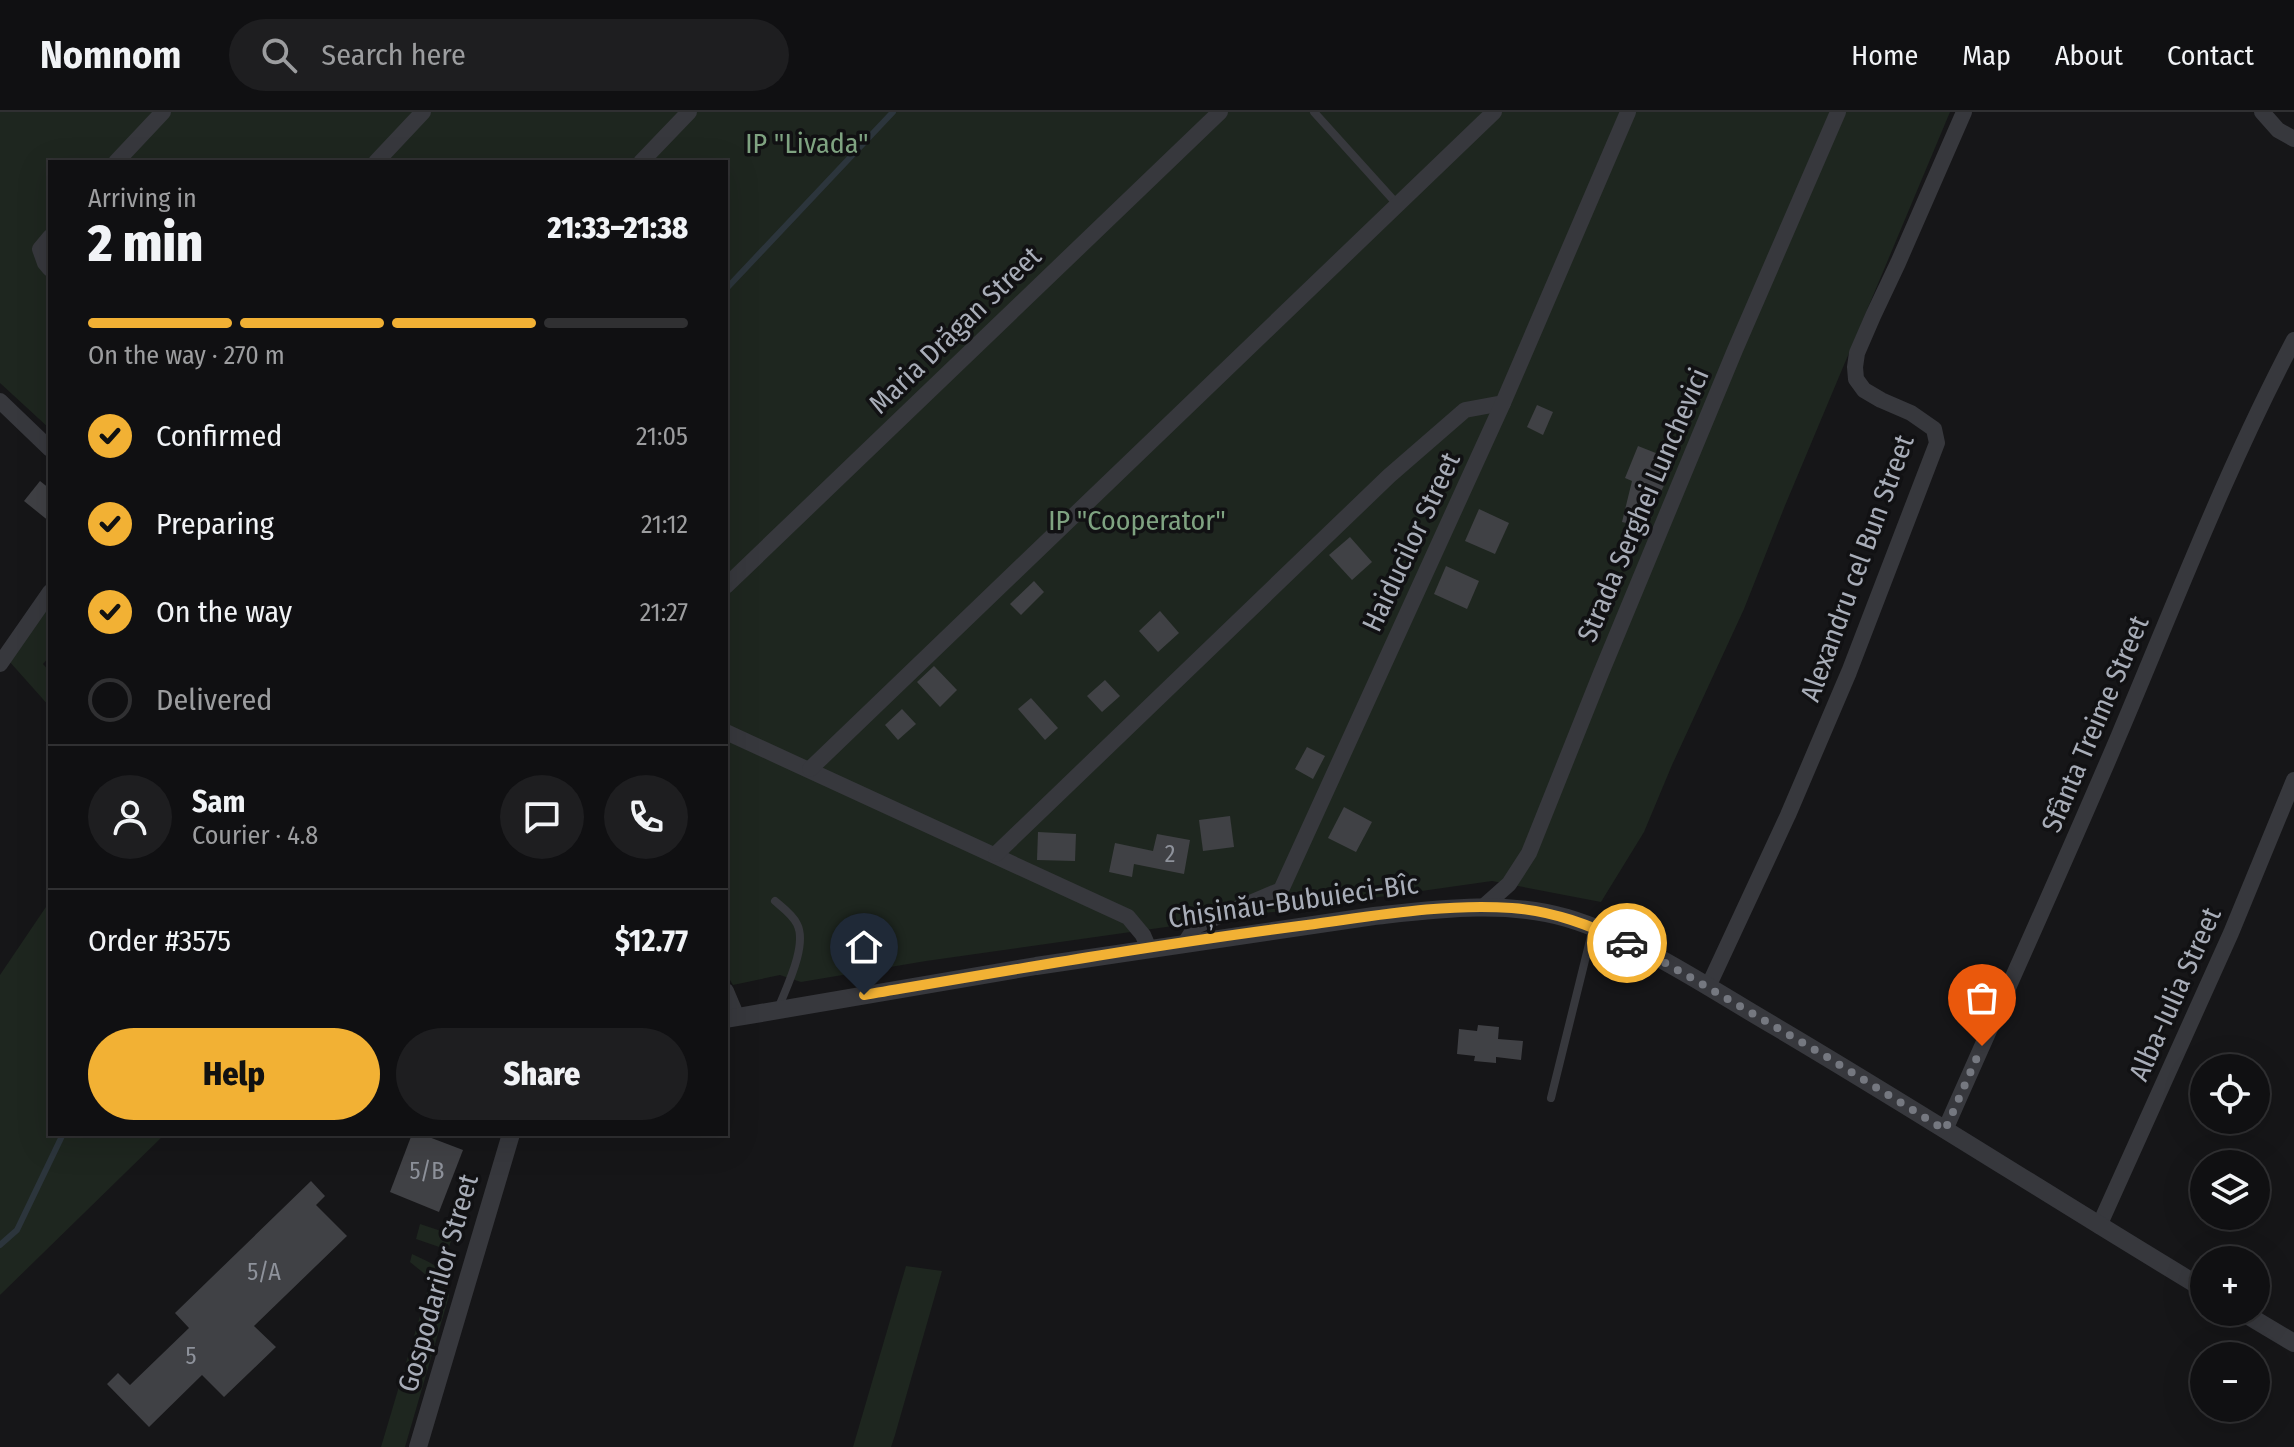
<!DOCTYPE html>
<meta charset="utf-8">
<style>
body{margin:0;font-family:"Fira Sans Condensed",sans-serif;background:#1e1e20;color:#f1f3f6;height:100vh;display:flex;flex-direction:column;font-size:30px;white-space:nowrap}
*{box-sizing:border-box;margin:0}
p{font-size:26px;color:#9c9d9f}
.icon{flex:none;width:44px;height:44px;fill:none;stroke:currentColor;stroke-width:2;stroke-linecap:round;stroke-linejoin:round}
.map{position:relative;flex:1;overflow:hidden}
.sheet{position:absolute;left:48px;top:48px;width:680px;height:976px;display:flex;flex-direction:column;background:#101012;border-radius:0px;box-shadow:0 8px 32px #0002,0 0 0 2px #303032}
.sheet>*{flex:none}
.buttons{position:absolute;left:2190px;top:942px;display:grid;gap:16px}
.buttons a{display:grid;place-items:center;width:80px;height:80px;border-radius:50%;background:#101012;box-shadow:0 8px 32px #0002,0 0 0 2px #303032;font-size:40px}
.pin{position:absolute;display:grid;place-items:center;width:68px;height:68px;color:#fff;margin:-82px -34px;border-radius:50% 50% 50% 0;rotate:-45deg;box-shadow:0 0 8px #0007}
.pin .icon{rotate:45deg}
.courier{position:absolute;display:grid;place-items:center;width:80px;height:80px;margin:-40px;border:6px solid #f2b134;border-radius:50%;background:#fff;color:#222;box-shadow:0 2px 10px #0007}
.overview em{font-style:normal;font-weight:800}
.overview div{display:flex;flex-direction:column-reverse}
.overview{display:flex;align-items:center;justify-content:space-between;height:136px;padding:0 40px}
h1{font-size:52px;font-weight:800;line-height:60px}
.bar{display:grid;grid-template-columns:repeat(4,1fr);gap:12px 8px;align-content:center;height:96px;padding:0 40px}
.bar i{height:10px;border-radius:6px;background:#303032}
.bar .active{background:#f2b134}
.bar p{grid-column:span 4}
.line{display:flex;align-items:center;gap:20px;padding:0 40px;border-top:2px solid #303032}
.line div{flex:1}
.round{display:grid;place-items:center;flex:none;width:84px;height:84px;border-radius:42px;background:#1e1e20}
ol{padding:0 40px;list-style:none}
li{display:flex;align-items:center;gap:24px;height:88px}
li p{margin-inline-start:auto}
li .icon{padding:8px;border-radius:50%;background:#f2b134;color:#111;stroke-width:4}
li:last-child{color:#9c9d9f}
li i{width:44px;height:44px;border:4px solid #303032;border-radius:50%}
.cta{display:flex;gap:16px;margin-top:auto;padding:16px 40px}
.cta a{flex:1;height:92px;border-radius:48px;background:#f2b134;color:#111;font-size:32px;font-weight:800;line-height:92px;text-align:center}
.cta a+a{background:#1e1e20;color:#f1f3f6}
header{display:flex;align-items:center;gap:48px;box-sizing:border-box;height:112px;padding:0 40px;background:#101012;border-bottom:2px solid #303032}
header strong{font-size:38px}
nav{display:flex;gap:44px;margin-inline-start:auto;font-size:28px}
.search{width:560px;height:72px;background:#1e1e20;display:flex;align-items:center;gap:20px;box-sizing:border-box;padding:0 28px;border-radius:44px;color:#9c9d9f;font-size:30px}
.map>svg:first-child{display:block}
.green{fill:#1e261f}
.lines{fill:none;stroke-linecap:round;stroke-linejoin:round}
.stream{stroke:#2c353c;stroke-width:6}
.building{fill:#404145}
.service{stroke:#37383d;stroke-width:8}
.minor{stroke:#37383d;stroke-width:16}
.tertiary{stroke:#37383d;stroke-width:18}
.done{stroke:#757880;stroke-width:8;stroke-dasharray:0 14.4}
.route{stroke:#f2b134;stroke-width:10}
.labels{text-anchor:middle;dominant-baseline:central;stroke-width:7;stroke-linejoin:round;paint-order:stroke}
.number-label{font-size:24px;fill:#8e929b}
.park-label{font-size:28px;fill:#7fa381;stroke:#111113}
.street-label{font-size:28px;fill:#a8adb8;stroke:#111113}
</style>
<header>
<strong>Nomnom</strong>
<div class="search"><svg class="icon" aria-label="search" viewBox="0 0 24 24"><circle cx="10" cy="10" r="6"/><path d="M15 15l6 6"/></svg>Search here</div>
<nav><a>Home</a><a>Map</a><a>About</a><a>Contact</a></nav>
</header>
<div class="map">
<svg width="2294" height="1335" viewBox="0 0 2294 1335">
<rect width="100%" height="100%" fill="#161618"/>
<g class="green">
<polygon points="0,0 1950,0 1784,396 1744,497 1672,653 1644,720 1601,790 1492,769 926,849 801,870 780,863 733,873 730,868 726,870 726,50 50,50 50,317 0,271"/>
<polygon points="50,492 50,544 43,552 50,560 50,595 9,549"/>
<polygon points="50,789 50,1022 165,1022 0,1183 0,863"/>
<polygon points="420,1112 453,1123 448,1138 416,1127"/>
<path d="M412,1142c25,12 33,13 37,42l-44,151h-24l50,-168 -21,-17z"/>
<polygon points="906,1154 942,1159 895,1323 891,1335 853,1335"/>
</g>
<g class="lines">
<g class="stream">
<polyline points="726,177 893,0"/>
<polyline points="0,1133 17,1118 63,1022"/>
</g>
</g>
<g class="building">
<polygon points="1537,293 1553,300 1543,323 1527,315"/>
<polygon points="1638,334 1666,345 1660,361 1668,364 1661,380 1653,377 1644,415 1622,410 1632,369 1625,366"/>
<polygon points="40,369 50,377 50,410 24,389"/>
<polygon points="1479,397 1509,411 1495,442 1465,429"/>
<polygon points="1350,425 1372,450 1352,468 1329,443"/>
<polygon points="1446,454 1479,469 1467,497 1434,482"/>
<polygon points="1034,469 1044,480 1021,503 1010,492"/>
<polygon points="1160,499 1179,521 1158,540 1139,519"/>
<polygon points="934,554 957,578 940,595 917,570"/>
<polygon points="1105,568 1120,584 1102,600 1087,584"/>
<polygon points="1031,586 1058,616 1045,628 1018,597"/>
<polygon points="902,597 916,612 898,628 885,613"/>
<polygon points="1307,635 1325,644 1313,667 1295,657"/>
<polygon points="1344,695 1372,710 1356,740 1328,726"/>
<polygon points="1230,704 1234,735 1203,739 1199,708"/>
<polygon points="1038,720 1076,722 1075,749 1037,748"/>
<polygon points="1157,722 1190,728 1184,762 1134,752 1132,765 1109,760 1115,731 1153,739"/>
<polygon points="1478,913 1499,915 1498,927 1523,929 1521,948 1496,945 1496,951 1474,949 1475,944 1457,942 1459,917 1477,919"/>
<polygon points="412,1022 421,1022 463,1038 439,1100 390,1080"/>
<polygon points="311,1069 325,1084 316,1093 347,1124 254,1214 276,1235 224,1285 202,1263 149,1315 107,1272 118,1261 130,1273 189,1216 175,1201"/>
</g>
<g class="lines">
<g class="service">
<polyline points="1314,0 1397,92"/>
<path d="M775,789c7,6 18,14 22,23 11,21 -11,64 -19,85"/>
<polyline points="1551,986 1593,816"/>
</g>
<g class="minor">
<polyline points="2262,0 2278,18 2294,27"/>
<polyline points="116,50 163,0"/>
<polyline points="376,50 423,0"/>
<polyline points="641,50 689,0"/>
<polyline points="50,125 40,137 45,151 50,157"/>
<polyline points="0,289 50,337"/>
<polyline points="726,474 1220,0"/>
<polyline points="0,552 50,480"/>
<polyline points="726,620 1128,805 1143,823 1149,837"/>
<polyline points="810,657 1494,0"/>
<polyline points="996,742 1389,364 1465,298 1503,291"/>
<polyline points="1482,796 1509,772 1529,741 1601,561 1735,238 1838,0"/>
<polyline points="1185,831 1196,814 1281,778 1503,291 1628,0"/>
<polyline points="1708,875 1788,703 1849,560 1937,331 1934,317 1911,301 1881,288 1864,278 1856,267 1855,255 1857,241 1873,204 1898,151 1964,0"/>
<polyline points="726,879 737,905"/>
<path d="M1945,1018c58,-132 118,-263 174,-395 56,-132 108,-268 175,-395"/>
<polyline points="2099,1114 2231,821 2294,668"/>
</g>
<g class="tertiary">
<path d="M726,907l310,-53 338,-50c64,-7 131,-16 193,2 73,22 143,71 209,109 144,85 285,176 428,262"/>
<polyline points="2242,1200 2294,1231"/>
<polyline points="418,1335 511,1022"/>
</g>
</g>
<g class="lines">
<polyline class="done" points="1627,831 1669,853 1827,945 1945,1018 1982,934"/>
<path class="route" d="M864,883c147,-25 295,-51 443,-70 67,-9 137,-22 205,-17 41,3 78,17 115,35"/>
</g>
<g class="labels">
<g class="number-label">
<text x="1170" y="742">2</text>
<text x="427" y="1059">5/B</text>
<text x="264" y="1160">5/A</text>
<text x="191" y="1244">5</text>
</g>
<g class="park-label">
<text x="807" y="31">IP "Livada"</text>
<text x="1137" y="408">IP "Cooperator"</text>
</g>
<g class="street-label">
<text transform="translate(955 218) rotate(-44)">Maria Drăgan Street</text>
<text transform="translate(1643 393) rotate(-67)">Strada Serghei Lunchevici</text>
<text transform="translate(1411 430) rotate(-65)">Haiducilor Street</text>
<text transform="translate(1857 456) rotate(-70)">Alexandru cel Bun Street</text>
<text transform="translate(2095 612) rotate(-67)">Sfânta Treime Street</text>
<text transform="translate(1293 789) rotate(-8)">Chișinău-Bubuieci-Bîc</text>
<text transform="translate(2175 882) rotate(-66)">Alba-Iulia Street</text>
<text transform="translate(438 1171) rotate(-74)">Gospodarilor Street</text>
</g>
</g>
</svg>
<div class="buttons">
<a><svg class="icon" aria-label="locate" viewBox="0 0 24 24"><circle cx="12" cy="12" r="6"/><path d="M12 2v4M12 18v4M2 12h4M18 12h4"/></svg></a>
<a><svg class="icon" aria-label="layers" viewBox="0 0 24 24"><path d="M12 4l9 5-9 5-9-5zM3 14l9 5 9-5"/></svg></a>
<a>+</a>
<a>−</a>
</div>
<div class="pin" style="left:1982px;top:934px;background:#ea580c"><svg class="icon" aria-label="bag" viewBox="0 0 24 24"><path d="M5 8h14l-1 12H6zM9 8a3 3 0 0 1 6 0"/></svg></div>
<div class="pin" style="left:864px;top:883px;background:#1f2937"><svg class="icon" aria-label="home" viewBox="0 0 24 24"><path d="M3 11l9-7 9 7M6 9v11h12V9"/></svg></div>
<div class="courier" style="left:1627px;top:831px"><svg class="icon" aria-label="car" viewBox="0 0 24 24"><path d="M5 17H2v-5l4-1 3-4h7l3 4 3 1v5h-3M9 17h6M6 11h13"/><circle cx="7" cy="17" r="2"/><circle cx="17" cy="17" r="2"/></svg></div>
<section class="sheet">
<div class="overview"><div><h1>2 min</h1><p>Arriving in</p></div><em>21:33–21:38</em></div>
<div class="bar"><i class="active"></i><i class="active"></i><i class="active"></i><i></i><p>On the way · 270 m</p></div>
<ol>
<li><svg class="icon" aria-label="check" viewBox="0 0 24 24"><path d="M5 12l5 5 9-10"/></svg>Confirmed<p>21:05</p></li>
<li><svg class="icon" aria-label="check" viewBox="0 0 24 24"><path d="M5 12l5 5 9-10"/></svg>Preparing<p>21:12</p></li>
<li><svg class="icon" aria-label="check" viewBox="0 0 24 24"><path d="M5 12l5 5 9-10"/></svg>On the way<p>21:27</p></li>
<li><i></i>Delivered</li>
</ol>
<div class="line" style="height:144px"><a class="round"><svg class="icon" aria-label="person" viewBox="0 0 24 24"><circle cx="12" cy="8" r="4"/><path d="M4 21q1-7 8-7t8 7"/></svg></a><div><b>Sam</b><p>Courier · 4.8</p></div><a class="round"><svg class="icon" aria-label="chat" viewBox="0 0 24 24"><path d="M4 5h16v11H9l-5 4z"/></svg></a><a class="round"><svg class="icon" aria-label="phone" viewBox="0 0 24 24"><path d="M5 4h4l2 5-3 2q2 4 5 5l2-3 5 2v4C11 20 4 13 5 4z"/></svg></a></div>
<div class="line" style="height:104px"><div>Order #3575</div><b>$12.77</b></div>
<div class="cta"><a>Help</a><a>Share</a></div>
</section>
</div>
